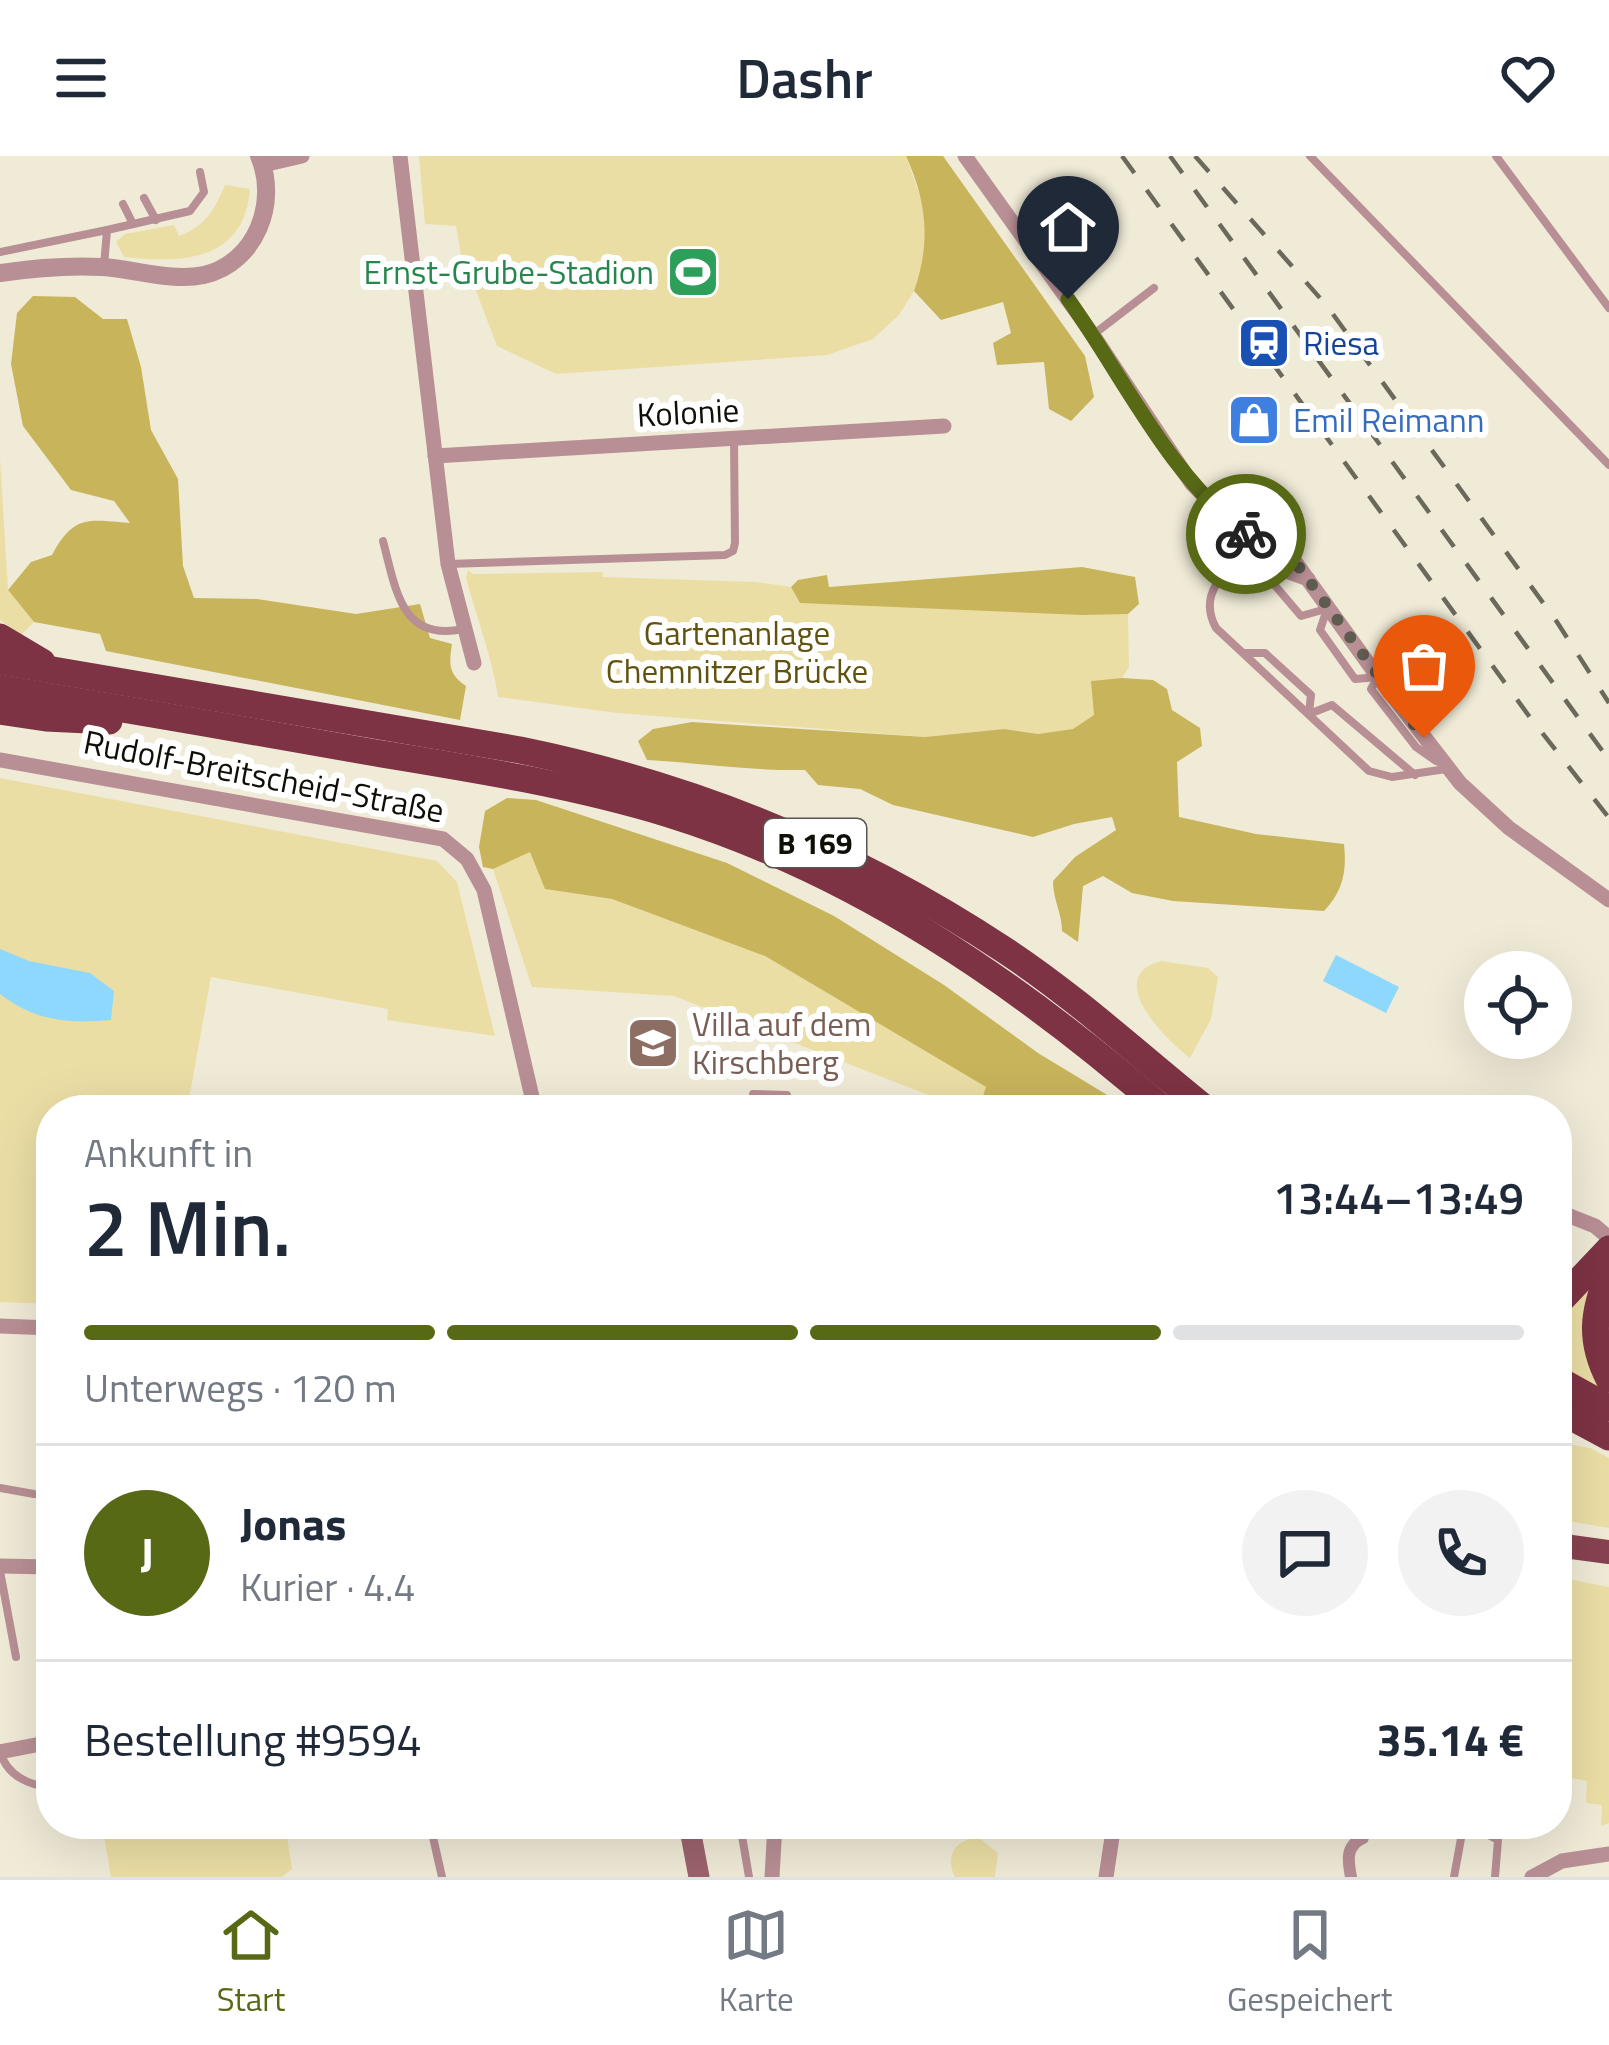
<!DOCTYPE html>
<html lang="de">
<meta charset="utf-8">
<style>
body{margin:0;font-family:"Titillium Web",sans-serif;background:#f2f2f3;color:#1f2937;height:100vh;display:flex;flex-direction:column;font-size:45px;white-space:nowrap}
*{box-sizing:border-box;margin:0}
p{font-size:39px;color:#747a83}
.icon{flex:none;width:66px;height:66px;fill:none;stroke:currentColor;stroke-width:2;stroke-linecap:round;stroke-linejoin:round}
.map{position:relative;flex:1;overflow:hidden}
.details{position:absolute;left:36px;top:939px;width:1536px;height:744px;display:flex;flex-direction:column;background:#fff;border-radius:48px;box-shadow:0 12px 48px #0002}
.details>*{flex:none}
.tools{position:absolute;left:1464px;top:795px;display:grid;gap:24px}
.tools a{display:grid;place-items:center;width:108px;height:108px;border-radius:50%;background:#fff;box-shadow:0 12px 48px #0002;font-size:60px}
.pin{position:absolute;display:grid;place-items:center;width:102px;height:102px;color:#fff;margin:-123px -51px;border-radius:50% 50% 50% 0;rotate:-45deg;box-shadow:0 0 12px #0007}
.pin .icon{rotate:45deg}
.courier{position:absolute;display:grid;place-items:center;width:120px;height:120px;margin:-60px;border:9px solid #576915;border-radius:50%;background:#fff;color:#222;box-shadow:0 3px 15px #0007}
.head em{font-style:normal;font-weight:600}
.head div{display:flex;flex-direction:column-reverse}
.head{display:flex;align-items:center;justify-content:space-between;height:204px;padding:0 48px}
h1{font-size:78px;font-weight:600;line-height:90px}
.bar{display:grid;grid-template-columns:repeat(4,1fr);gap:18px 12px;align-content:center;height:144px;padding:0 48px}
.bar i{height:15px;border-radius:9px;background:#e0e1e3}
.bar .selected{background:#576915}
.bar p{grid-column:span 4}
.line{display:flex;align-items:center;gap:30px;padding:0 48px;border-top:3px solid #e0e1e3}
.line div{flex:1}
.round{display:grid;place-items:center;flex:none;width:126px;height:126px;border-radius:63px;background:#f2f2f3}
header{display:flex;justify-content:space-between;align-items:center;height:156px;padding:0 48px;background:#fff;font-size:54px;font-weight:600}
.dock{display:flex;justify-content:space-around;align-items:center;height:168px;border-top:3px solid #e0e1e3;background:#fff;font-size:33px;color:#747a83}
.dock a{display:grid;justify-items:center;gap:6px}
.dock .selected{color:#576915}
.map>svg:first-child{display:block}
.green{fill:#ebdea5}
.forest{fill:#c8b45b}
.water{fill:#8fd8fd}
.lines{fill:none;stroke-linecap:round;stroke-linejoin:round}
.service{stroke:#b88f95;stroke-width:8}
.pedestrian{stroke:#b88f95;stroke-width:12}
.minor{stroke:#b88f95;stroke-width:15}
.tertiary{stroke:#b88f95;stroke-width:18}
.secondary{stroke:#9c636d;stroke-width:21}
.primary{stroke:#874250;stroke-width:24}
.trunk{stroke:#7d3344;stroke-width:27}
.rail{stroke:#6b685c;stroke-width:4.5;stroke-dasharray:21 21;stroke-linecap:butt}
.done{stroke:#5e5b50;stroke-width:12;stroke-dasharray:0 21.6}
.route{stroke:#576915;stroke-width:15}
.labels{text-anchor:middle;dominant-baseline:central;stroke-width:12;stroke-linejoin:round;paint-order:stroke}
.shield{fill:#fff;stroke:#575651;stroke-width:3}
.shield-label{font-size:30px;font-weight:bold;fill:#0f0e07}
.leisure-label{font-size:33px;fill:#27864d;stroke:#fff;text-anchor:end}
.transit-label{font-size:33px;fill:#164399;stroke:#fff;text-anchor:start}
.street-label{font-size:33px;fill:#0f0e07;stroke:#fff}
.shop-label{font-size:33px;fill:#366cbe;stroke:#fff;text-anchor:start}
.park-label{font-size:33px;fill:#61530e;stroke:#fff}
.education-label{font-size:33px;fill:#785e54;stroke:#fff;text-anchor:start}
</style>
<header><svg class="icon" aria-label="menu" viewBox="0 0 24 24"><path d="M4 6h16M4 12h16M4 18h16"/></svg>Dashr<svg class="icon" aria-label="heart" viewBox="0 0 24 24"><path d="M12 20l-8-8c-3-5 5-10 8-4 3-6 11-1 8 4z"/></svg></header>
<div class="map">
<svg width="1609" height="1721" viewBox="0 0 1609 1721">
<rect width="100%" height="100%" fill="#f0ebd7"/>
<g class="green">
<polygon points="419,0 906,0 926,57 926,104 914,135 899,159 873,183 827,199 556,218 497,190 476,135 466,128 456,70 425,68"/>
<path d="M225,29l25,4c-6,74 -70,74 -126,68l-8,-15 9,-8 49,-9 5,11c26,-9 36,-27 46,-51z"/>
<polygon points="0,302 8,434 34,466 21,479 0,464"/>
<path d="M468,414l5,4 129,-2 1,5 153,5 35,5 9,16 328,11 1,53 -7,11 -30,3 2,34 -20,14 -36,5 -34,-5 -79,8 -308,-24 -119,-16c-6,-41 -21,-77 -32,-119z"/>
<polygon points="0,622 437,705 457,726 495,880 387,864 388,853 211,821 187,954 51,954 51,1148 0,1146"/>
<polygon points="531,695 545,733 612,743 765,800 986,931 978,954 967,954 674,840 532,831 493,713"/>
<path d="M1161,805l47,7 10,9 -7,42 -21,39c-24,-18 -88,-81 -29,-97z"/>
<polygon points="1600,1113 1601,1223 1599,1235 1557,1211 1557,1158"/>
<polygon points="1557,1286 1590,1292 1609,1302 1609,1372 1557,1363"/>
<polygon points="1557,1421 1609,1431 1609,1667 1601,1670 1602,1649 1586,1647 1587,1625 1557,1619"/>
<polygon points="102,1668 285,1668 292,1713 282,1721 111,1721"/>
<path d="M979,1682l19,15 -3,24h-40c-11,-21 1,-39 24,-39z"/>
</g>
<g class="forest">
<path d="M906,0h37l142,200 9,41 -23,24 -22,-12 -5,-47 -47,3 -4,-22 18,-10 -8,-31 -62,18 -27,-29c17,-48 13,-89 -8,-135z"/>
<path d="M33,140l42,1 28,22h24l14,48 10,63 27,49 5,87 11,32 63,1 99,15 64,-10 10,34 22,6c-3,20 -4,30 14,42l-6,34 -354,-69 -6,-17 -66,-12 -26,-32 23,-28 21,-7c22,-41 37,-35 78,-32l-16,-22 -43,-11 -48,-64 -12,-62 6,-51z"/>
<polygon points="1082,411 1135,421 1139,448 1128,458 1082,459 800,447 791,431 798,424 827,419 829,431"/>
<path d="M1122,522l31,2 14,9 5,21 28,18 2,18 -25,16 2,55 77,17 88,10c3,27 -1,47 -20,67l-151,-10 -41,-8 -29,-17 -20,10 -5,56 -16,-11c0,-18 -9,-31 -9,-50l22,-24 41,-27 -4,-13 -38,7 -41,13 -140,-32 -33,-16 -42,-4 -13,-15c-54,1 -105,-7 -158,-10l-9,-19 15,-12 39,-7 233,15 79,-8 34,5 35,-5 21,-14 -3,-34z"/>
<polygon points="507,642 536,644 727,707 834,760 944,829 1038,897 1132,954 978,954 986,931 765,800 612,743 545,733 530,696 493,713 483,711 479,691 485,655"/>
</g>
<g class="water">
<path d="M0,793l29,12 61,12 24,18 -3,29c-41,4 -77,1 -111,-26z"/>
<polygon points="1336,799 1399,831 1386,857 1323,825"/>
</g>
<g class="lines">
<g class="service">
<polyline points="1310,0 1609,309"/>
<polyline points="1496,0 1609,152"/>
<polyline points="144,42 156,64"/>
<polyline points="123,48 133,68"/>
<polyline points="0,96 107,74"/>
<polyline points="104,110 107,74 190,55 204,36 200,16"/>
<polyline points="1094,178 1154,132"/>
<path d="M1245,380c-12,35 -50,53 -29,92l153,143 23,6 54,-8"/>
<path d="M383,385c13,49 18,101 80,88"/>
<polyline points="1255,406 1301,460 1326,453"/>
<polyline points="448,408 725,399 733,395 735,387 734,284"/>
<polyline points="1226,415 1257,406"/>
<polyline points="1326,456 1320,474 1355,523 1378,521 1371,533 1416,591 1436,605"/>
<polyline points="1246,497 1265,497 1311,539 1309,557"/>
<polyline points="1309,558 1332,549 1415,619"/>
<polyline points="753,938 787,939 789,954"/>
<polyline points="0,1332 34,1338"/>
<polyline points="0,1415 16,1501"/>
<path d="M1,1597c5,22 29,33 50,34"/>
<polyline points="430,1668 442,1721"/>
<polyline points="740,1668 749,1721"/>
<polyline points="1454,1721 1462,1677 1477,1673 1498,1684 1495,1721"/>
</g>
<path class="pedestrian" d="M1351,1721c-3,-16 -6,-31 12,-39l2,-14"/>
<g class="minor">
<polyline points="400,0 448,408 474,507"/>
<polyline points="965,0 1093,179 1192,328 1262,398 1286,415 1308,423"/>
<polyline points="263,9 302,0"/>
<polyline points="435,300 944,270"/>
<polyline points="1248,379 1288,396 1378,521 1460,627 1509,672 1609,744"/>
<polyline points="0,604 443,683 467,703 484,734 535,954"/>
<polyline points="1557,1055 1595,1070 1609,1082"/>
<polyline points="0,1170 51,1172"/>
<polyline points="0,1410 51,1411"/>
<polyline points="0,1596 51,1586"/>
<polyline points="772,1721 775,1668"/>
<polyline points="1106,1721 1114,1668"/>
<polyline points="1532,1721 1562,1705 1609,1698"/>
</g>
<path class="tertiary" d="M0,117c34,-5 68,-8 102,-6 33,2 70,15 102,8 52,-12 75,-73 55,-119"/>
<polyline class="secondary" points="689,1668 699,1721"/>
<polyline class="primary" points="1557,1389 1609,1396"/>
<g class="trunk">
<polyline points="0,481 42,506"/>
<path d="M0,505l520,89c176,36 337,102 486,201 71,47 135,106 201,159"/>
<path d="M0,532c125,21 251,43 376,65 98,16 198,32 293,61 187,58 349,169 495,296"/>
<polyline points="0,555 46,562 109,565"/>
<path d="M1609,1117c-16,39 -20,67 0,106"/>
<polyline points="1557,1148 1609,1093"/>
<polyline points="1557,1223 1609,1252"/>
<polyline points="1557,1253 1609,1281"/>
</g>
<g class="rail">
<polyline points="1122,0 1529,560 1609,662"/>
<polyline points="1170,0 1609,604"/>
<polyline points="1195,0 1327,150 1557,466 1609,547"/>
</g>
</g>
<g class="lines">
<polyline class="done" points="1246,378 1288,396 1424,582"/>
<path class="route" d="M1068,143c57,80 99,174 178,235"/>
</g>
<defs>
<g id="stadium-square" transform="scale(2.7)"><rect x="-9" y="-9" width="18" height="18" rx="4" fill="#2e9e5b" stroke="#fff"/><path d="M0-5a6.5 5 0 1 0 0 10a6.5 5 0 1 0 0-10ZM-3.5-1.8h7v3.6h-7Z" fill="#fff"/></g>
<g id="station-square" transform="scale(2.7)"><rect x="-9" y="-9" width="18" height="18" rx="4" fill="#1a4fb4" stroke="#fff"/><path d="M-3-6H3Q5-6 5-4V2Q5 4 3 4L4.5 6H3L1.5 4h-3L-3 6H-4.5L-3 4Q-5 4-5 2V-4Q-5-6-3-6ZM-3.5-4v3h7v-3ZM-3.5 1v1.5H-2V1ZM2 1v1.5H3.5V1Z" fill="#fff"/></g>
<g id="shop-square" transform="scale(2.7)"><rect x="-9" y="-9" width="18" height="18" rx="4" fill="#3f7fe0" stroke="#fff"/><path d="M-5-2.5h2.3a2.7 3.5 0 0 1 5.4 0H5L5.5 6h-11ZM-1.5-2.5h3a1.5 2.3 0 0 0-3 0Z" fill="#fff"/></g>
<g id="school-square" transform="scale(2.7)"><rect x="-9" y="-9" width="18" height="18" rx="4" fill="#8d6e63" stroke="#fff"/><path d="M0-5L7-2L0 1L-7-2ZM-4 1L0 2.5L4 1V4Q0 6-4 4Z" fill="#fff"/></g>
</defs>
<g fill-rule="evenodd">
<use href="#stadium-square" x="693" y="116"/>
<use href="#station-square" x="1264" y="187"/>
<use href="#shop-square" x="1254" y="264"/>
<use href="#school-square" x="653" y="887"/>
</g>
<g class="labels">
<rect class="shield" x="764" y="663" width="102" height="48" rx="9"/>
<g class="shield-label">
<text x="815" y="687">B 169</text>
</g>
<g class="leisure-label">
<text x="654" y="116">Ernst-Grube-Stadion</text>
</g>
<g class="transit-label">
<text x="1303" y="187">Riesa</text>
</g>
<g class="street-label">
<text transform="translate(688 256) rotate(-3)">Kolonie</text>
<text transform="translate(264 620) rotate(11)">Rudolf-Breitscheid-Straße</text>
</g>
<g class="shop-label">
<text x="1293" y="264">Emil Reimann</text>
</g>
<g class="park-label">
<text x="737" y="477">Gartenanlage<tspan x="737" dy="38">Chemnitzer Brücke</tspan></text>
</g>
<g class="education-label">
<text x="692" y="868">Villa auf dem<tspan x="692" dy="38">Kirschberg</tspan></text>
</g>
</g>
</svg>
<div class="tools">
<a><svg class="icon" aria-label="locate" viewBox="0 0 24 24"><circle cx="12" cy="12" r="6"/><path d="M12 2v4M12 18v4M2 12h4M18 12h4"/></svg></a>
</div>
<div class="pin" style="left:1424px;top:582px;background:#ea580c"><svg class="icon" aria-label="bag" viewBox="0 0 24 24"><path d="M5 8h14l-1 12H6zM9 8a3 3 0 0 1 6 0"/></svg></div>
<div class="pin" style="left:1068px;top:143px;background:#1f2937"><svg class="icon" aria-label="home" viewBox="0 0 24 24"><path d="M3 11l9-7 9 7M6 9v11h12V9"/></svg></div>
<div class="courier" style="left:1246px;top:378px"><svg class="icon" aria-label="bike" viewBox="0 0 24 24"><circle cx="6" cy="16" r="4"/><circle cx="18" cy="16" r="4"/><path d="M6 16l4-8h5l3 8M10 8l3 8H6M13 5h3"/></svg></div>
<section class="details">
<div class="head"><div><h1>2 Min.</h1><p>Ankunft in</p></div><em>13:44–13:49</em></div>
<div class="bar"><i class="selected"></i><i class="selected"></i><i class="selected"></i><i></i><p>Unterwegs · 120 m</p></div>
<div class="line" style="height:216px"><b class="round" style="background:#576915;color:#fff">J</b><div><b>Jonas</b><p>Kurier · 4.4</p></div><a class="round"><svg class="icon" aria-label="chat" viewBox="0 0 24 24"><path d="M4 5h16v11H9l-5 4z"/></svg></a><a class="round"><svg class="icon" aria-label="phone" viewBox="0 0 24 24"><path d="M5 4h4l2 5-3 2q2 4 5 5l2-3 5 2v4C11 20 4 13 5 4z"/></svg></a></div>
<div class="line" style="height:156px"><div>Bestellung #9594</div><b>35.14 €</b></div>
</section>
</div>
<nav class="dock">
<a class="selected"><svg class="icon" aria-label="home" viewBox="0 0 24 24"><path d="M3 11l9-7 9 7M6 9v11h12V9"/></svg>Start</a>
<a><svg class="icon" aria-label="map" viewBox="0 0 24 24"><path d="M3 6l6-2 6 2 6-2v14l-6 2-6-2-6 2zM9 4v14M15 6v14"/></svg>Karte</a>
<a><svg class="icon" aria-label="saved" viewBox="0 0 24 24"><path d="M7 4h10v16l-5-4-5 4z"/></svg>Gespeichert</a>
</nav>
